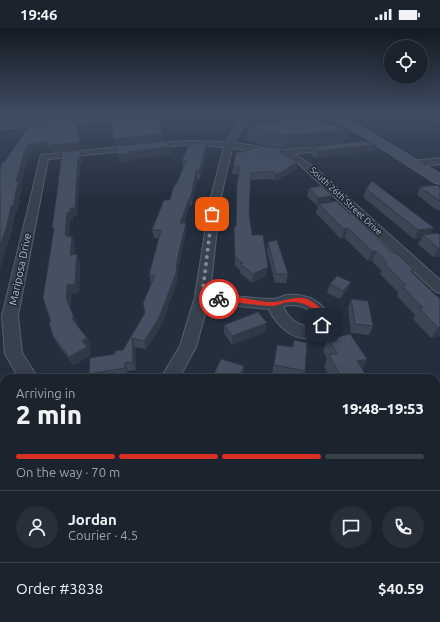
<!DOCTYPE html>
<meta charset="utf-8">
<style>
body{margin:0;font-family:Ubuntu,sans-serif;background:#282f3a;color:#f1f3f6;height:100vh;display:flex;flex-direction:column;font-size:15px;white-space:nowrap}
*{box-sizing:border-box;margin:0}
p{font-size:13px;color:#a0a4aa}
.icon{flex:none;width:22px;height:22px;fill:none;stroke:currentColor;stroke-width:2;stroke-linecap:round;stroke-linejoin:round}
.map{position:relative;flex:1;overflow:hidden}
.sheet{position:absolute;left:0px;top:346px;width:440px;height:248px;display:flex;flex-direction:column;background:#1b232e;border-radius:12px 12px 0 0;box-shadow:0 4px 16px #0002,0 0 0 1px #39404a}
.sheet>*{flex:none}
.fabs{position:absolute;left:384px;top:12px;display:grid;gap:8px}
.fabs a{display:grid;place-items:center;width:44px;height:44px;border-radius:50%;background:#1b232e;box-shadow:0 4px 16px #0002,0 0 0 1px #39404a;font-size:20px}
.pin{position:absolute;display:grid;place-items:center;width:34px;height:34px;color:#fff;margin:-17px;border-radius:8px;box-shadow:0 2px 6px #0006}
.courier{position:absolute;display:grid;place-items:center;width:40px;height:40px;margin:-20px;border:3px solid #d93025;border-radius:50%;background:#fff;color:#222;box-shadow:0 1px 5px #0007}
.head em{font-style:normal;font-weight:800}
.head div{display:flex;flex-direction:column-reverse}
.head{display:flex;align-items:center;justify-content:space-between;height:68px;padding:0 16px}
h1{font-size:26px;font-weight:800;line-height:30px}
.bar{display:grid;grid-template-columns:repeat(4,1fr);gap:6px 4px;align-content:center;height:48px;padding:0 16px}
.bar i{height:5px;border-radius:3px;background:#39404a}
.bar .active{background:#d93025}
.bar p{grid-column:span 4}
.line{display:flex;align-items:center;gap:10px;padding:0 16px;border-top:1px solid #39404a}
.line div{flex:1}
.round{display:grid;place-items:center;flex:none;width:42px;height:42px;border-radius:21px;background:#282f3a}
.status{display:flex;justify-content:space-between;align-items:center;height:28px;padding:0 20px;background:#1b232e;direction:ltr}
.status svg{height:11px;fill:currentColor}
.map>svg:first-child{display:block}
.green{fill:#263c3f}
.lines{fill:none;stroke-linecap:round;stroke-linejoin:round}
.minor-casing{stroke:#565f6c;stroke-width:2}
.tertiary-casing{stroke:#565f6c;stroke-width:2}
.secondary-casing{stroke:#565f6c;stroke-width:2}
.minor{fill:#38414e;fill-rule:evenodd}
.tertiary{fill:#38414e;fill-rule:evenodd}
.secondary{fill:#465061;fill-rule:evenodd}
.wall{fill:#3b4654}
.shaded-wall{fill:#303945}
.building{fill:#455162;stroke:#303945}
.route{fill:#d93025}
.done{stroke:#828b98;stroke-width:4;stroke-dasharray:0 7.2}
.labels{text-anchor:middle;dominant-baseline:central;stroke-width:3;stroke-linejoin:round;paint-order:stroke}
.far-street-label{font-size:9px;fill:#b4bcc9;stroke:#1d2633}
.street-label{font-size:11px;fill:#b4bcc9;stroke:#1d2633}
</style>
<div class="status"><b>19:46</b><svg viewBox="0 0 49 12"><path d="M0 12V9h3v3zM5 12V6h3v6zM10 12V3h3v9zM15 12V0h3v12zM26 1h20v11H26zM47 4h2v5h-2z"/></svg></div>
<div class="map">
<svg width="440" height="594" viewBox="0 0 440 594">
<rect width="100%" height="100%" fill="#242f3e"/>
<polygon class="green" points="48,87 56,88 56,91 0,97 0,91"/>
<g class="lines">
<g class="minor-casing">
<g id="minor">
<polygon points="26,87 33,87 29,90"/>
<path d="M245,87h9l-7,4 -13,24 52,7 49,-5 1,2 -4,2 -37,5 20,14 125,112v13l-5,-2 -137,-128 -14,-8 -52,-7 -12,53 -10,92c20,2 42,6 62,6 5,0 10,-3 15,-4 21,-2 37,7 45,26 -18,32 -51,15 -63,-12l-61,-6 -12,44 -17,31h-18l19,-32 15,-49 15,-96 14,-54 -35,-2 -20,1 -121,13 -30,157 4,37 16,25h-19l-14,-24 -3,-38 39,-161 128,-13 20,-1 37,1 15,-24zM289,277c13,0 22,3 27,16l-6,5c-13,0 -22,-8 -27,-20z"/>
<polygon points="424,87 433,87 440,90 440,95"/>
<polygon points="440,130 440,136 414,139 410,136 414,133"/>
<polygon points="4,517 4,546 0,547 0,518"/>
<polygon points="440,517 440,543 436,544 436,518"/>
</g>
</g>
<g class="tertiary-casing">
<polygon id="tertiary" points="102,87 142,87 138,90 0,101 0,95"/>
</g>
<g class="secondary-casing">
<polygon id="secondary" points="330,87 341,87 440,146 440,156 435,155"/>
</g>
<use href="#minor" class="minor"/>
<use href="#tertiary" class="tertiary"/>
<use href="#secondary" class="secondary"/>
</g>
<g class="wall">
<polygon points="276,87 316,93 348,102 345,114 286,120 267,118 247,112 248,99 276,95"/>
<polygon points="77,93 78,99 81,121 54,124 50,120 31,124 27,132 21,157 22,161 19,171 20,173 16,186 15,186 11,206 0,240 0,141 4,134"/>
<polygon points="312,119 374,123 316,130 311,126"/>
<polygon points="284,121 284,126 295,141 279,152 274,153 272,151 251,152 249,184 252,207 266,248 252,255 240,245 240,242 235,237 234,199 236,199 239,146 232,146 233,138"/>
<polygon points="59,124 82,129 83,137 80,137 77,188 73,188 73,193 70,193 69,209 72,208 75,217 74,226 80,235 79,264 71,266 70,279 78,299 87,310 91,319 88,320 91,327 74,337 58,317 53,308 51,294 54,204 61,131"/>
<polygon points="206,125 200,151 197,151 192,177 190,177 184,195 186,204 178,242 177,254 161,298 146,321 135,319 136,342 128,343 128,348 118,350 91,350 89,346 115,326 123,322 145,285 151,256 149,247 159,210 154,210 152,202 170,172 176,157 183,140 182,133"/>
<polygon points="420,159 440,159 440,182 438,183 417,167"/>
<polygon points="309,160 350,186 393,225 414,242 413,245 440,271 440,308 431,310 413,291 415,287 397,268 398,264 380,246 382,243 372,233 368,233 345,210 341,211 316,185 318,178 317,178 307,168"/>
<polygon points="366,161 431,206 440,207 440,228 433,229 418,216 422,209 414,211 363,169"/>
<polygon points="268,214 288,246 286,255 275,255 267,223"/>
<polygon points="330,256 347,263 340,271 327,265"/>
<polygon points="351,271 373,298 369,307 351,305 348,280"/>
<polygon points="224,297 265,304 232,317 224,305"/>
<polygon points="328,311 367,331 362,341 366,347 365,350 330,350 324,339 327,330 323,323"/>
<polygon points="294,312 305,343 303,350 292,350 272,346 277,317 292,319"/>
<polygon points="440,433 440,483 436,485 436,435"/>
</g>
<g class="shaded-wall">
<polygon points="77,93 78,99 81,121 54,124 51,117"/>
<polygon points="348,102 345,114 286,120 288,107"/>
<polygon points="164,106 165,113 116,118 114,111"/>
<polygon points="47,114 50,120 31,124 27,132 21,157 22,161 19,171 20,173 16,186 15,186 11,206 0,240 0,217 15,166 16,154 24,125 29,117"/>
<polygon points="376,117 374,123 316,130 317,123"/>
<polygon points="206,118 206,125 200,151 199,143"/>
<polygon points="170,119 171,127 130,132 130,134 120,135 118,127 128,124"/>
<polygon points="284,121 284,128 280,124"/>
<polygon points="80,122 82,129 83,137 80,137 77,188 73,188 73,193 70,193 69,212 65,207 67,185 70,180"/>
<polygon points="297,134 295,141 279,152 274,153 275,146"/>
<polygon points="196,143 197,151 192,177 191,169"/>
<polygon points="332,168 330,176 319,176 318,178 317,178 318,170"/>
<polygon points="190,169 190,177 181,203 180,195"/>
<polygon points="186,195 186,204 178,242 177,254 161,298 146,321 144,313 177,233"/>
<polygon points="348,200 345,210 341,211 344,201"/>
<polygon points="434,200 429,208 423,207 422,209 414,211 418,202"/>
<polygon points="72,208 75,217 74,236 70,227"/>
<polygon points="438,220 440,220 440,228 433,229"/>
<polygon points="372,223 376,223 372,233 368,233"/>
<polygon points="77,226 80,235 79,264 71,266 70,279 78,299 72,291 66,270 67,257"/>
<polygon points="268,239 266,248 252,255 253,246"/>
<polygon points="351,254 347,263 340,271 343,263"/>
<polygon points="267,295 265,304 232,317 232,308"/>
<polygon points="440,299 440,308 431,310 438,300"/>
<polygon points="87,310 91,319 88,320 91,327 74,337 69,329 82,313"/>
<polygon points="132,310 135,319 136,342 133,334"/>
<polygon points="367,331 361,344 357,333"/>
<polygon points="125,335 128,343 128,348 125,340"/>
<polygon points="244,338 244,346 242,350 239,350"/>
<polygon points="366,347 365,350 354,350"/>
<polygon points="0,380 4,385 4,393 0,396"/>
<polygon points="49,590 59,590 55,594 46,594"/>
</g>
<g class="building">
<polygon points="111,87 150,87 151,88 156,88 164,106 114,111 109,90 111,89"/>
<polygon points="277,87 305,87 316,93 348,102 288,107 268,105 248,99 269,95 292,96"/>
<polygon points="77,93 79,115 51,117 47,114 29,117 24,125 16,154 19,153 15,166 16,166 13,178 11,178 7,198 0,217 0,141 2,134 4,134 30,97"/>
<polygon points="167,113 170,119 128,124 129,126 118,127 116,118"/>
<polygon points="364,113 376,117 317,123 312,119"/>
<polygon points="201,114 206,118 199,143 196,143 191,169 190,169 180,195 186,195 177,233 176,245 159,290 144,313 132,310 133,334 125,335 125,340 89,346 90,330 115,326 115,323 123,322 145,285 143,275 155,247 149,247 161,202 152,202 164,172 170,172 174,157 176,157 186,133 182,133 189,117"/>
<polygon points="262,118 284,121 280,124 297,134 280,145 275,146 273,143 251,145 249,184 252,207 263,207 268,239 253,246 240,236 243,235 235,229 234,199 236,199 237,155 240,139 233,138 236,125"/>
<polygon points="80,122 80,130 78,130 75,180 70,180 70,184 67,185 65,207 67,207 67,209 72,208 70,227 77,226 75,256 67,257 66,270 74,290 72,291 87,310 82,313 87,319 69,329 53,308 49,294 51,294 43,270 54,200 52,200 62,126 59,124"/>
<polygon points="372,153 434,200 418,202 366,161"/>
<polygon points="437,157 440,159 440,173 420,159"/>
<polygon points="322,158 332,168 318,170 309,160"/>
<polygon points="336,173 350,186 352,186 393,225 396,225 414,242 410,243 440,271 440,299 438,300 419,280 423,280 402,258 406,257 385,236 387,234 376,223 372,223 348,200 344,201 319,176"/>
<polygon points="437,205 440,207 440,220 438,220 423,207"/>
<polygon points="277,212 288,246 276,246 268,214"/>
<polygon points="337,248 351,254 343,263 330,256"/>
<polygon points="351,271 368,273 373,298 355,296"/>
<polygon points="258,284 267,295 232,308 224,297"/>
<polygon points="350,306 367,331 357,333 366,347 354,350 342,350 329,327 337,325 328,311"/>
<polygon points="294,312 307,315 305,343 274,337 277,317 293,319"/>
<polygon points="221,331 244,338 239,350 212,350"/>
<polygon points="4,403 4,425 0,422 0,407"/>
<polygon points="440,433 440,467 439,468 440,470 440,480 436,481 436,435"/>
<polygon points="8,590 49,590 46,594 4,594"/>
<polygon points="201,590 252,590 251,594 200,594"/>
</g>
<linearGradient id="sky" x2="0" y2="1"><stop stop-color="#141a22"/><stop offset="0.51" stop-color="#3f4d63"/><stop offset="1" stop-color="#3f4d63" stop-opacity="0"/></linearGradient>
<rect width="440" height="170" fill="url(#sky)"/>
<path class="route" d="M217,269c18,-3 38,5 56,5 11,0 22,-7 34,-3 9,4 18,12 21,22l-3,6h-5l-1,-2 2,-4c-4,-13 -18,-20 -31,-19 -7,0 -12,4 -18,4 -18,-1 -35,-4 -53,-5l-3,-2z"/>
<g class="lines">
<polyline class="done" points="212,186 202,269 219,271"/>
</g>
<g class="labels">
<g class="far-street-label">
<text transform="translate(346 173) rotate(43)">South 26th Street Drive</text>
</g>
<g class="street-label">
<text transform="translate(20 241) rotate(-78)">Mariposa Drive</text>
</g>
</g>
</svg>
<div class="fabs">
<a><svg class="icon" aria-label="locate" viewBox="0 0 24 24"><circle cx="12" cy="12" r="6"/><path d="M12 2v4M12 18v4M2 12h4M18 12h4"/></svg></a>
</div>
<div class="pin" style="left:212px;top:186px;background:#ea580c"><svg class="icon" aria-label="bag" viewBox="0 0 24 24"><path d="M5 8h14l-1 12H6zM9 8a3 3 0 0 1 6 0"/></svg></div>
<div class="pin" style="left:322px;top:297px;background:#1f2937"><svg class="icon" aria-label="home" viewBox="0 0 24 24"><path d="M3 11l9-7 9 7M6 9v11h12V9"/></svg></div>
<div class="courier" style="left:219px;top:271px"><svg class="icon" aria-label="bike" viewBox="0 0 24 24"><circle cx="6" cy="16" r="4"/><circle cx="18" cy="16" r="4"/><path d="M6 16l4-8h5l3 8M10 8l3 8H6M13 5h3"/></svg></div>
<section class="sheet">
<div class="head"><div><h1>2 min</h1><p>Arriving in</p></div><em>19:48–19:53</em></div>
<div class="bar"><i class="active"></i><i class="active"></i><i class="active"></i><i></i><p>On the way · 70 m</p></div>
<div class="line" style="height:72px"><a class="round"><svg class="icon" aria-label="person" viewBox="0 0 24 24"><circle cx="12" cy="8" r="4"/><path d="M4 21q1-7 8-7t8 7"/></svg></a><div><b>Jordan</b><p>Courier · 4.5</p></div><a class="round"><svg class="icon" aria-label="chat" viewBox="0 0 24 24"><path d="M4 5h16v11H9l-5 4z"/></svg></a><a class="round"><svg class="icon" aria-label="phone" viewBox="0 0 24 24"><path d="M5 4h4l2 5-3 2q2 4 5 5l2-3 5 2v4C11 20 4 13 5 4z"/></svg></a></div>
<div class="line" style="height:52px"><div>Order #3838</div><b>$40.59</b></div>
</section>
</div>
